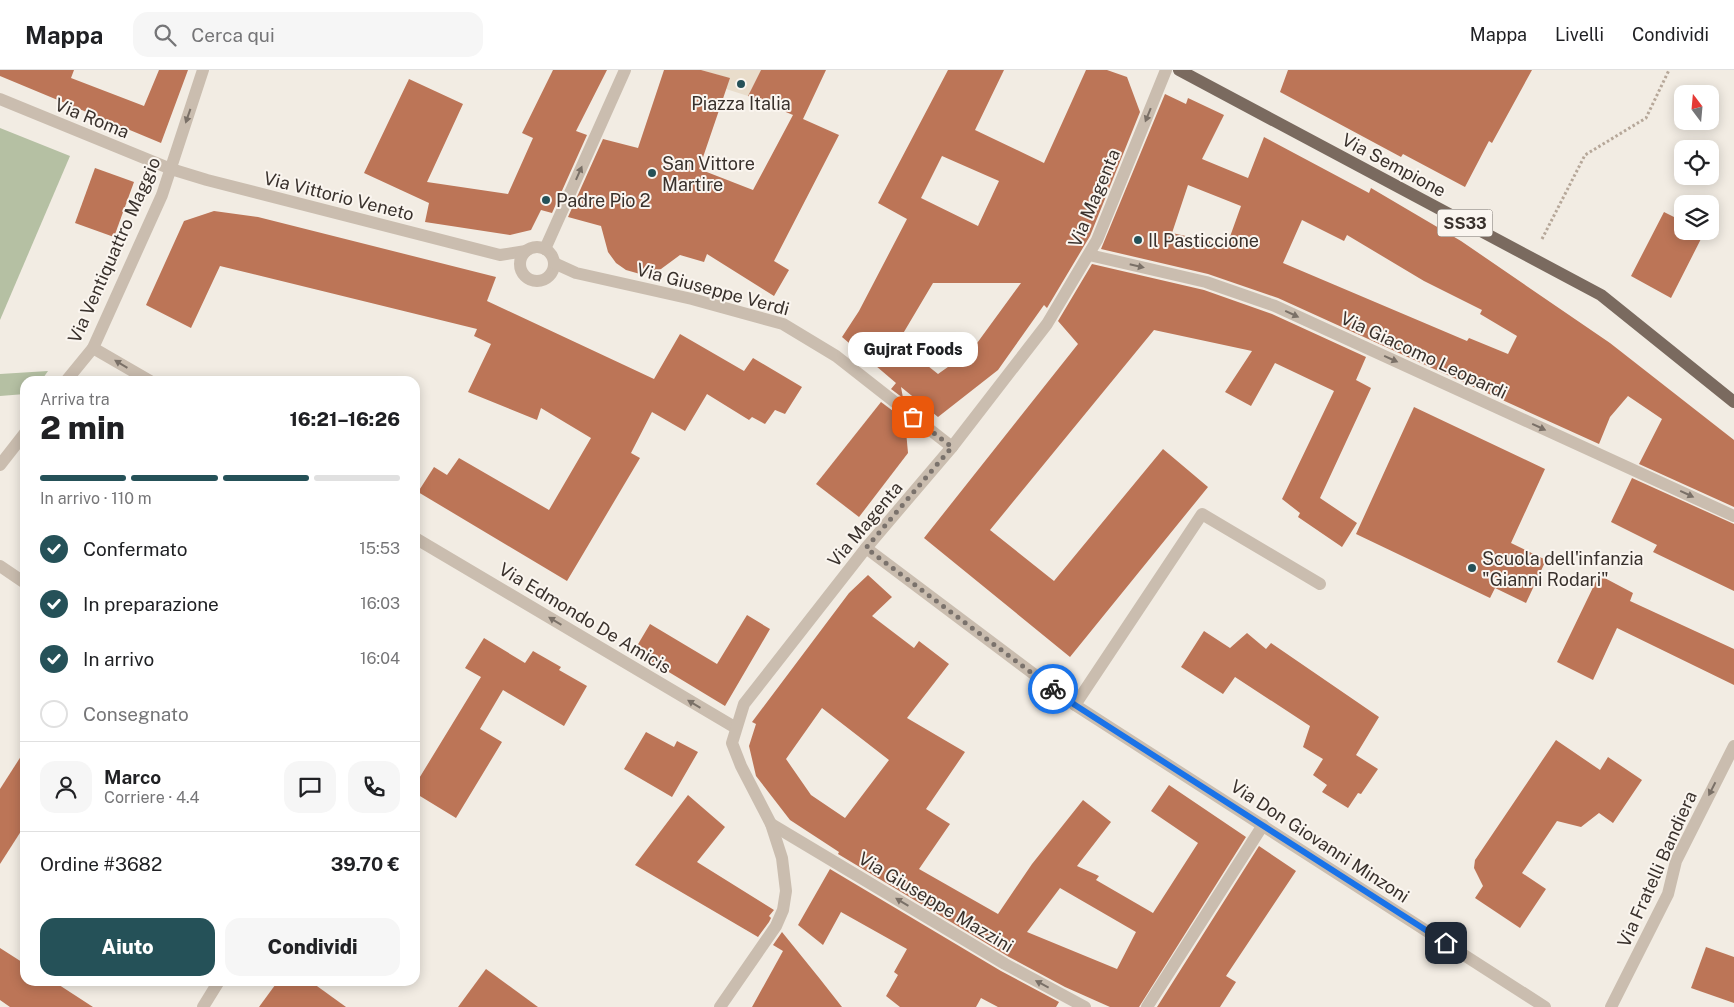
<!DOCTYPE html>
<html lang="it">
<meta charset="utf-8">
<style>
body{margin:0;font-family:"Public Sans",sans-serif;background:#f6f6f6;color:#202124;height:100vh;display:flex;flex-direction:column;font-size:19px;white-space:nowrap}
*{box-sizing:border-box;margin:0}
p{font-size:16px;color:#757577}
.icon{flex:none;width:28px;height:28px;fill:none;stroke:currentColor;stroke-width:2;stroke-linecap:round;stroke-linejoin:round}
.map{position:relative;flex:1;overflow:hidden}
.panel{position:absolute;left:20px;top:306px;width:400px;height:610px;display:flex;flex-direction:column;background:#fff;border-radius:15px;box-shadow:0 2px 12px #0003}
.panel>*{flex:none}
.needle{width:32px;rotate:344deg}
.buttons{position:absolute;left:1674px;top:15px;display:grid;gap:10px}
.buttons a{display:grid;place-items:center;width:45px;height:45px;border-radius:10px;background:#fff;box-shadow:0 2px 12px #0003;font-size:25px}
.pin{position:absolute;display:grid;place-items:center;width:42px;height:42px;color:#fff;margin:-21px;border-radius:10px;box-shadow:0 2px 8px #0006}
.courier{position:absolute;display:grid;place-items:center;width:50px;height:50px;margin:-25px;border:4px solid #1a73e8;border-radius:50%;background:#fff;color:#222;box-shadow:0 1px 6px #0007}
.bubble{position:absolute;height:35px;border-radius:15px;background:#fff;box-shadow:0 2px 12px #0003;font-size:16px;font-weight:800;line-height:35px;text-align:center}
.head em{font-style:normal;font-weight:800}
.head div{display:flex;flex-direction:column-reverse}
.head{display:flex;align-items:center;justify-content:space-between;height:85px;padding:0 20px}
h1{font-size:32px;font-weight:800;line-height:38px}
.bar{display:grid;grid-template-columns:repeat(4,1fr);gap:8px 5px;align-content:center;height:60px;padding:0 20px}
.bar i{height:6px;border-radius:4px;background:#e0e0e0}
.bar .current{background:#255158}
.bar p{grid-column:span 4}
.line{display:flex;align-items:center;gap:12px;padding:0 20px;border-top:1px solid #e0e0e0}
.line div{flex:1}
.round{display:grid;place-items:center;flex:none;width:52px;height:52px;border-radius:15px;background:#f6f6f6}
ol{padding:0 20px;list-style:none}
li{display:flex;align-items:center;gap:15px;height:55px}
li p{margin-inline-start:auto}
li .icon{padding:5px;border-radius:50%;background:#255158;color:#fff;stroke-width:4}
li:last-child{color:#757577}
li i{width:28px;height:28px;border:2px solid #e0e0e0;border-radius:50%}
.action{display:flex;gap:10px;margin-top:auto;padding:10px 20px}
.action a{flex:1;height:58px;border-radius:15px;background:#255158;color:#fff;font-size:20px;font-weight:800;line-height:58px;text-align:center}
.action a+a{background:#f6f6f6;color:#202124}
header{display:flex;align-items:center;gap:30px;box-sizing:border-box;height:70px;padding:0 25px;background:#fff;border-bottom:1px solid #e0e0e0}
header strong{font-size:24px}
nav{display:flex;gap:28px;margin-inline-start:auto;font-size:18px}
.search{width:350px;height:45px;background:#f6f6f6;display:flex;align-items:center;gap:12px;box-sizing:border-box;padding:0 18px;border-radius:15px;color:#757577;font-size:19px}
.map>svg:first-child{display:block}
.green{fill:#b5c0a3}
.plaza{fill:#e9ddcb}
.building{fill:#bc7557;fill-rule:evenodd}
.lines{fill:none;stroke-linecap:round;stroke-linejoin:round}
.path{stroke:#b6a799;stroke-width:3;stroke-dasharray:2.5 2.5;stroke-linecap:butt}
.minor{stroke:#cabdaf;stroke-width:12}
.major{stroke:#7a6a5f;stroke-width:12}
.oneway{fill:#7a7067}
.done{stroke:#7a726c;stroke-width:5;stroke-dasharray:0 9}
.route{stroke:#1a73e8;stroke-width:6}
.poi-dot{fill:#255158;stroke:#faf5ef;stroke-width:2}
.labels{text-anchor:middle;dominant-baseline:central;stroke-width:4;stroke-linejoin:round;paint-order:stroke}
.shield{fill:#faf5ef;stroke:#736c66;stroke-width:1}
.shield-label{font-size:16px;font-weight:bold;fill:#39312c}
.poi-label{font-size:18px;fill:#39312c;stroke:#faf5ef;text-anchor:start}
.street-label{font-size:18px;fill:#39312c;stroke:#faf5ef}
</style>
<header>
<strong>Mappa</strong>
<div class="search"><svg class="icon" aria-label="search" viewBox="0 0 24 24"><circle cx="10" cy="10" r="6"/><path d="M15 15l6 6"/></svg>Cerca qui</div>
<nav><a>Mappa</a><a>Livelli</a><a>Condividi</a></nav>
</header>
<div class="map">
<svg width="1734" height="937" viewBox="0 0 1734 937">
<rect width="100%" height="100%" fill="#f2ece3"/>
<g class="green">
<polygon points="0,58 70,86 0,250"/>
<polygon points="48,301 41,311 25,311 25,324 0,326 0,304"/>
</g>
<polygon class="plaza" points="701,0 761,0 748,26 726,19 729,8"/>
<g class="building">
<polygon points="0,0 74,0 71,8 144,36 159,0 188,0 161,73 0,6"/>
<polygon points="553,0 607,0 576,61 587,65 552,143 541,140 531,160 510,165 425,152 429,133 364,103 409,9 463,34 427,112 508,124 533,68 522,63"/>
<polygon points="664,0 701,0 730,8 699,99 753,120 793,45 748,26 761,0 826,0 803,49 839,65 774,191 789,200 774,226 707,184 704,192 680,185 661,199 650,203 640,204 626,200 616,193 608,182 601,156 568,147 603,69 638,78"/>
<path d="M948,0h56l-29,60 69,33 42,-93h21l20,7 13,35 -50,124 -43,72 -3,-3 -46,65 -60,47 -37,-30 2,11 -12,-9 5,-6 -54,-46 17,-26 48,-92 -29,-16zM942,86l57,25 -21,45 -57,-28zM933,213h88l-49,67 -34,24 -40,-32z"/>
<polygon points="1288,0 1532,0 1492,73 1489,71 1465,117 1403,84 1401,87 1280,22"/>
<path d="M1165,24l21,10 2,-6 36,17 -22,44 46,19 16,-41 105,56 2,-5 90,53 149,102 124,97v67l-95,-43 23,-45 -34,-23 -18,21 -11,27 -321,-146 -70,-24 -107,-25zM1188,115l53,21 -14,39 -55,-12zM1302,150l42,21 3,-6 77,46 58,29 -2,4 37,22 -9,18 -39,-16 -2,3 -184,-78z"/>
<polygon points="95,98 134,112 114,167 75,153"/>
<polygon points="214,141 258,147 496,207 487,231 654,309 680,264 744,301 753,288 802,317 785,344 775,340 765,354 752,347 749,350 707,324 685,361 652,342 631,383 640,388 567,511 418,422 434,397 447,405 459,388 549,440 591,368 541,338 537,350 468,322 491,274 474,266 477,259 220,196 191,258 146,235 184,151"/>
<polygon points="1664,142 1682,151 1682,161 1705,161 1671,228 1631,206"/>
<polygon points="1092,194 1204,220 1272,244 1366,287 1356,310 1371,318 1320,428 1357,453 1342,477 1298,447 1300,443 1282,429 1334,321 1275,293 1251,336 1225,322 1252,281 1154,260 990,460 1054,511 1163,379 1208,417 1070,587 924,468 1078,274 1058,251"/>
<polygon points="881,332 905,350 908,383 859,447 816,414"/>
<polygon points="1414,337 1545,399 1511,473 1546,490 1526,533 1495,518 1490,528 1356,464"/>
<polygon points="1632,408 1734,454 1734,521 1653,482 1657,475 1611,452"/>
<path d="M868,505l24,22 -20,19 42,32 5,-7 30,23 -42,54 58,34 -39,57 24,15 -31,45 79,45 34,-50 51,-64 28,22 -34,44 22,10 -3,4 57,33 45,-70 -47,-32 18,-26 77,52 -107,170h-29l-45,-20 -56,-30 -171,-103 1,-2 -49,-32 -34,-44 -7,-30 7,-22 -4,-2 97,-129zM822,638l67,52 -44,58 -34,-23 -25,-36zM1060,818l76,44 -19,37 -90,-37z"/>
<polygon points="1599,505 1633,523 1630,531 1734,579 1734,615 1617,558 1593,610 1557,592"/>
<polygon points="747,545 770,559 725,636 634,581 650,554 717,594"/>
<polygon points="1204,561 1230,578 1247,563 1266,579 1271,573 1379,647 1356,685 1378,699 1361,724 1358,723 1348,738 1322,722 1327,715 1313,705 1323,689 1303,677 1310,656 1235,607 1223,624 1181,597"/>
<polygon points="484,568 525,593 533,581 561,597 559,600 587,616 564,656 503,620 480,659 502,672 456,748 415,723 415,715 481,607 465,598"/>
<polygon points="646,662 674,677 677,671 698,682 672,727 624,699"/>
<polygon points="1556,670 1600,700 1608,687 1642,710 1613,753 1599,743 1581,757 1557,751 1522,803 1546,819 1520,858 1475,828 1483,816 1474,798 1475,790"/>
<polygon points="25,680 25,755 0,794 0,719"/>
<polygon points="688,725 725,757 697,792 774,840 769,846 771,848 769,852 758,867 635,795"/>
<polygon points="1259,776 1296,801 1226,906 1236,912 1220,937 1157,937"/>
<polygon points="830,799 1001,901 1059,932 1056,937 998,937 981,928 976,937 900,937 886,926 898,905 894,902 907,879 841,842 823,875 798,855"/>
<polygon points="782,862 820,909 842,937 752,937 783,881 773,875"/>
<polygon points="1706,877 1734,887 1734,933 1691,918"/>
<polygon points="0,878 25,894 25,911 53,911 93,937 10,937 0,930"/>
<polygon points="486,899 538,937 458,937"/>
<polygon points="278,911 310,911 346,937 259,937"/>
</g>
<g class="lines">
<polyline class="path" points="1542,169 1585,85 1646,48 1669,0"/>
<g class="minor">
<polyline points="0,29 171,99 207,110 500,185 526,181"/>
<circle cx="537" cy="194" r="17"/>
<polyline points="545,179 625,0"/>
<polyline points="1089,185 1206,212 1275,236 1734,446"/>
<polyline points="554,193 576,203 692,229 783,254 836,286 952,377"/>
<polyline points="93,278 150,311"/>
<polyline points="66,311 93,278 162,125 203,0"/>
<polyline points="0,395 25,363"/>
<polyline points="415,468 736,658"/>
<polyline points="866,478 1075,635 1545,937"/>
<polyline points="0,496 25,513"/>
<polyline points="1075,635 1202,444 1320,514"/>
<polyline points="771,754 1005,894 1085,937"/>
<polyline points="203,937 219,911"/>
<polyline points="720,937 776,856 783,840 786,821 782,788 771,754 741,696 732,673 744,634 866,478 952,377 1047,254 1097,170 1166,0"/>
<polyline points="1147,937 1263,755"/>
<polyline points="1611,937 1668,824 1676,791 1734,676"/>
</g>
<polyline class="major" points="1179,0 1601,225 1734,332"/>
</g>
<defs><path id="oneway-solid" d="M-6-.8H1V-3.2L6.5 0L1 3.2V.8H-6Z" transform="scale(1.25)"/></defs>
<g class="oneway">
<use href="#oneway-solid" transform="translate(1148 45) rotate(112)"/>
<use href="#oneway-solid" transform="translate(188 46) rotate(109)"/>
<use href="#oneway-solid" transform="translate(579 103) rotate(-66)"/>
<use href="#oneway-solid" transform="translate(1137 196) rotate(13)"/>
<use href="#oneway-solid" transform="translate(1292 244) rotate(25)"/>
<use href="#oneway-solid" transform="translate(1391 289) rotate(24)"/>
<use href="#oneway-solid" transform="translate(121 294) rotate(-149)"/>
<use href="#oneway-solid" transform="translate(1539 357) rotate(25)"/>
<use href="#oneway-solid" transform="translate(1687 424) rotate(25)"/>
<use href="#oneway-solid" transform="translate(555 551) rotate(-149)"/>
<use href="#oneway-solid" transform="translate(694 634) rotate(-149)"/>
<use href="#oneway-solid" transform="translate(1712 719) rotate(117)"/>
<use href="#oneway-solid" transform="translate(902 832) rotate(-149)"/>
<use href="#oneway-solid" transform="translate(1042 914) rotate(-152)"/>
</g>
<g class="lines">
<polyline class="done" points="913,347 952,377 866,478 1053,619"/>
<polyline class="route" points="1053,619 1075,635 1446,873"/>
</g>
<g class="poi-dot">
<circle cx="741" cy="14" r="5"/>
<circle cx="652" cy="103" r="5"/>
<circle cx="546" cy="130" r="5"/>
<circle cx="1138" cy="170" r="5"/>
<circle cx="1472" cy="498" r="5"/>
</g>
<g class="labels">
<rect class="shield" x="1437.5" y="139.5" width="55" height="27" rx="4"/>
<g class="shield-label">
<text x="1465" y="153">SS33</text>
</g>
<g class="poi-label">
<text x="741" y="33" text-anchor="middle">Piazza Italia</text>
<text x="662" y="93">San Vittore<tspan x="662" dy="21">Martire</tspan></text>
<text x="556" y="130">Padre Pio 2</text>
<text x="1148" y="170">Il Pasticcione</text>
<text x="1482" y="488">Scuola dell'infanzia<tspan x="1482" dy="21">"Gianni Rodari"</tspan></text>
</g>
<g class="street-label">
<text transform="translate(92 48) rotate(22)">Via Roma</text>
<text transform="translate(1394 95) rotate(28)">Via Sempione</text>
<text transform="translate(339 126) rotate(14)">Via Vittorio Veneto</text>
<text transform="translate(1094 128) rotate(-67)">Via Magenta</text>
<text transform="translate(114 180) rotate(-66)">Via Ventiquattro Maggio</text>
<text transform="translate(713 219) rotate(15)">Via Giuseppe Verdi</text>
<text transform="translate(1424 285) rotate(25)">Via Giacomo Leopardi</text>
<text transform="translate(865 454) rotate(-50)">Via Magenta</text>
<text transform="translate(585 548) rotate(31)">Via Edmondo De Amicis</text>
<text transform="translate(1320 771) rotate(33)">Via Don Giovanni Minzoni</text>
<text transform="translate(1657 799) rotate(-66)">Via Fratelli Bandiera</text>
<text transform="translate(936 832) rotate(31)">Via Giuseppe Mazzini</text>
</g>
</g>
</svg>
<div class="buttons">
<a><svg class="needle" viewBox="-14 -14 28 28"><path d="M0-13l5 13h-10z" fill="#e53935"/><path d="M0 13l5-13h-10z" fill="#757577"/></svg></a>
<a><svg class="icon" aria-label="locate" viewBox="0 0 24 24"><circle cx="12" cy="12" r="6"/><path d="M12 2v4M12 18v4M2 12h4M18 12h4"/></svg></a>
<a><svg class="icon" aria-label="layers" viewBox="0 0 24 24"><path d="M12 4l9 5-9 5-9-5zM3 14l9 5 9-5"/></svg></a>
</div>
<div class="pin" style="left:913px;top:347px;background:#ea580c"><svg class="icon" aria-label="bag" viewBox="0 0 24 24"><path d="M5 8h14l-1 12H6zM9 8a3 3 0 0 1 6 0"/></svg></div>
<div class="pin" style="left:1446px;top:873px;background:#1f2937"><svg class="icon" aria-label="home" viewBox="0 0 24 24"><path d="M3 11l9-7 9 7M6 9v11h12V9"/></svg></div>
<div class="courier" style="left:1053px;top:619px"><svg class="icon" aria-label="bike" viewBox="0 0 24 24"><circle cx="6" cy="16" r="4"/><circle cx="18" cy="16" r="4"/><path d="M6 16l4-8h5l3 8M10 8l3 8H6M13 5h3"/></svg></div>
<div class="bubble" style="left:848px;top:262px;width:130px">Gujrat Foods</div>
<section class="panel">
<div class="head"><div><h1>2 min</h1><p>Arriva tra</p></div><em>16:21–16:26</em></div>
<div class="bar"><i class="current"></i><i class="current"></i><i class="current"></i><i></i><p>In arrivo · 110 m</p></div>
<ol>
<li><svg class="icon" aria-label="check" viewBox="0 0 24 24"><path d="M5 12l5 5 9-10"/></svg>Confermato<p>15:53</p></li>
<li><svg class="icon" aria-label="check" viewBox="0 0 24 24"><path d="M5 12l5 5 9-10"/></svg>In preparazione<p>16:03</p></li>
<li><svg class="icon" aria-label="check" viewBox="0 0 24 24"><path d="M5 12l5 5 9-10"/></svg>In arrivo<p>16:04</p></li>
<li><i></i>Consegnato</li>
</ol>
<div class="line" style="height:90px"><a class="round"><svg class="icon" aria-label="person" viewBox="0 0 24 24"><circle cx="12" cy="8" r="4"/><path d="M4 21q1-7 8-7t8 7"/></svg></a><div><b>Marco</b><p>Corriere · 4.4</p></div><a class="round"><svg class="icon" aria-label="chat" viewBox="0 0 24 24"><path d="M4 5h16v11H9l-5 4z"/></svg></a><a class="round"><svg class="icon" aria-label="phone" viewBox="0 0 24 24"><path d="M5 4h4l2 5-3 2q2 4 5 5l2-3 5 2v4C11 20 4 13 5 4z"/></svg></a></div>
<div class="line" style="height:65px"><div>Ordine #3682</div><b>39.70 €</b></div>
<div class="action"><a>Aiuto</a><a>Condividi</a></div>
</section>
</div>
